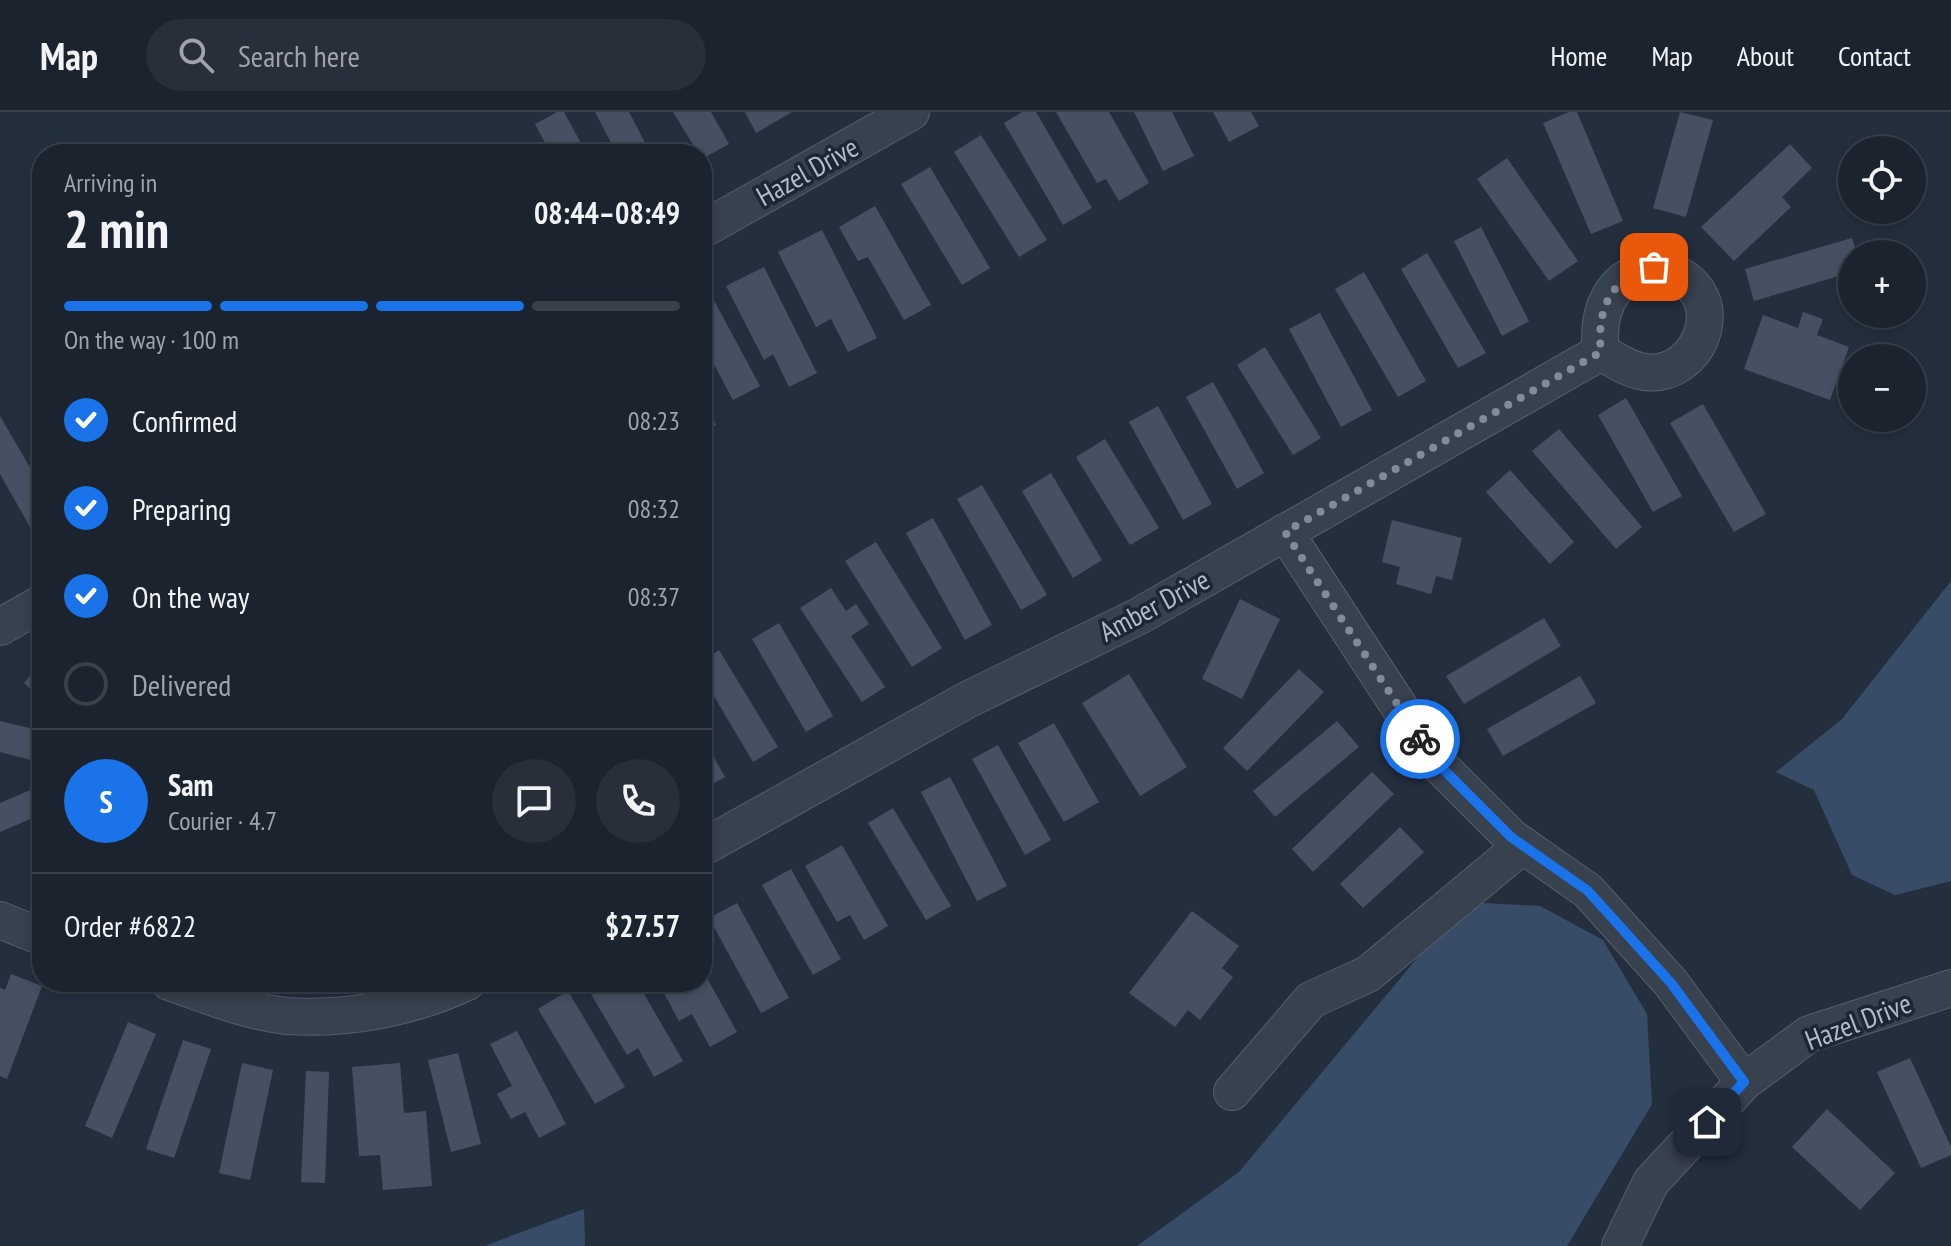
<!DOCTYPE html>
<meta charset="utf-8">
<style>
body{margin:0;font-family:"PT Sans Narrow",sans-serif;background:#282f3a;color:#f1f3f6;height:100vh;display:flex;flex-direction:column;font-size:30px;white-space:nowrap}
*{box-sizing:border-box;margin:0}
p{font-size:26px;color:#a0a4aa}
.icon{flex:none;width:44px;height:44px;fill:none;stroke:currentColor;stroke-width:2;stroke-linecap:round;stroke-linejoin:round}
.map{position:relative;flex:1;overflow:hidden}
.panel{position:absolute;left:32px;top:32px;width:680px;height:848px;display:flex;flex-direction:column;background:#1b232e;border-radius:32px;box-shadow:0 4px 12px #0003,0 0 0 2px #39404a}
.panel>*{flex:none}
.buttons{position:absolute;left:1838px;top:24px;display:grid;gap:16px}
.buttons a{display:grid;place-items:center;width:88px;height:88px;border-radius:50%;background:#1b232e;box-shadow:0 4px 12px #0003,0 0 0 2px #39404a;font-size:40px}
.pin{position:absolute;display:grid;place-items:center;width:68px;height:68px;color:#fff;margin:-34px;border-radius:16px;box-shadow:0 4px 12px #0006}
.courier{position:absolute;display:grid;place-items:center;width:80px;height:80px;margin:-40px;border:6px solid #1a73e8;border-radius:50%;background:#fff;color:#222;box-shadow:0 2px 10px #0007}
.head em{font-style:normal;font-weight:700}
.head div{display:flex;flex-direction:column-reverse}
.head{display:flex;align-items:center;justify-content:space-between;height:136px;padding:0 32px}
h1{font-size:52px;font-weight:700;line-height:60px}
.bar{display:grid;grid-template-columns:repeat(4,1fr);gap:12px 8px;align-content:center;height:96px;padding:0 32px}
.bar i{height:10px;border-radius:6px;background:#39404a}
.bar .on{background:#1a73e8}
.bar p{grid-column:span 4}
.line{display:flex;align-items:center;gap:20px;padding:0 32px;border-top:2px solid #39404a}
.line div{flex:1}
.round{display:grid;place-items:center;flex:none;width:84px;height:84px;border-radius:42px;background:#282f3a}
ol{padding:0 32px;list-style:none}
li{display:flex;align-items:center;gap:24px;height:88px}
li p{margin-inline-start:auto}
li .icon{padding:8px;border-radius:50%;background:#1a73e8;color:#fff;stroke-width:4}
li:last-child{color:#a0a4aa}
li i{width:44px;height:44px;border:4px solid #39404a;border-radius:50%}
header{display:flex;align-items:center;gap:48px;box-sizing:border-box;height:112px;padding:0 40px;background:#1b232e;border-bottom:2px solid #39404a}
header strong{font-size:38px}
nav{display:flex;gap:44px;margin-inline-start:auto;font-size:28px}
.search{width:560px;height:72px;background:#282f3a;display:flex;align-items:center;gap:20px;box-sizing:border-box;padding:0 28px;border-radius:44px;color:#a0a4aa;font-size:30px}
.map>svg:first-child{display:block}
.water{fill:#394c67}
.building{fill:#455162}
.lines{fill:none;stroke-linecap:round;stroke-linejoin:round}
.minor-casing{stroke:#565f6c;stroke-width:38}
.minor{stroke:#38414e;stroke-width:36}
.done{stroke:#828b98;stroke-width:8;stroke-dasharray:0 14.4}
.route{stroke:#1a73e8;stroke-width:10}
.labels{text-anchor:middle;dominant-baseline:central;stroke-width:7;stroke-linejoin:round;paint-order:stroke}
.street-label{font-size:28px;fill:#b4bcc9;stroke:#1d2633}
</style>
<header>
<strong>Map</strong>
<div class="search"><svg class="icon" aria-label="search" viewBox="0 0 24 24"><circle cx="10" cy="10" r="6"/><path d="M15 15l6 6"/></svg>Search here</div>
<nav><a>Home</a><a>Map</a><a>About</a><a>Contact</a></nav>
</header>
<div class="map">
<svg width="1951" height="1134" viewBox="0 0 1951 1134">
<rect width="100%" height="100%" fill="#242f3e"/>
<g class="water">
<polygon points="1951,469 1951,769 1895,783 1852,763 1814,678 1776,660 1842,607"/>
<polygon points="1464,790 1540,794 1603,828 1647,902 1652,992 1567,1134 1137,1134 1239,1060"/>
<polygon points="584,1097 585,1134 484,1134"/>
</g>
<g class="building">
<polygon points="557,0 564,0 587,42 551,42 535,12"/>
<polygon points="595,0 629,0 651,42 617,42"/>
<polygon points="673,0 711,0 729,32 702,47"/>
<polygon points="745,0 792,0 756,21"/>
<polygon points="1022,0 1036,0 1092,96 1063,113 1004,11"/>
<polygon points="1056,0 1109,0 1149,71 1119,89 1106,67 1097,71"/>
<polygon points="1134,0 1172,0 1194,44 1163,59"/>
<polygon points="1213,0 1251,0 1259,14 1229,30"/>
<polygon points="1569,0 1577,0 1623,109 1591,122 1543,11"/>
<polygon points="1680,0 1713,8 1686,105 1653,96"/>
<polygon points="981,23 1047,128 1019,145 954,40"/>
<polygon points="1790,32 1812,56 1782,85 1791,95 1734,149 1701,115"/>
<polygon points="1507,46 1578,149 1549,169 1477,67"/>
<polygon points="930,55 990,156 962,173 901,72"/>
<polygon points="875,94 931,193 904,208 868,145 858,149 839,115"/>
<polygon points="1481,115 1529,209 1502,224 1454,129"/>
<polygon points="822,118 877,226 848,240 831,207 816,215 778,140"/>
<polygon points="1852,126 1857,142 1852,142 1852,160 1754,189 1745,157"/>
<polygon points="1427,141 1486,241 1458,256 1401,157"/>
<polygon points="764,155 817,261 789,275 773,242 764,248 726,174"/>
<polygon points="1364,160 1426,269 1398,285 1335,177"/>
<polygon points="709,179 760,274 733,288 702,230 702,183"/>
<polygon points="1803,200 1823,207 1817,223 1849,235 1830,288 1744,257 1763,203 1798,216"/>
<polygon points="1320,201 1372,298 1341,315 1289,217"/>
<polygon points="1265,235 1321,326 1293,343 1237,253"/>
<polygon points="1213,270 1264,361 1237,377 1186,285"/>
<polygon points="1626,286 1682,384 1653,400 1598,303"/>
<polygon points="702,287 716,313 702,321"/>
<polygon points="1703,292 1766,402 1734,420 1670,311"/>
<polygon points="1158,294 1212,392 1183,408 1129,310"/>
<polygon points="0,304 42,376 42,417 34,422 0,362"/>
<polygon points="1559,317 1642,415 1616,437 1532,339"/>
<polygon points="1105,327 1159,416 1130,433 1076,345"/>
<polygon points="1510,358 1574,430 1550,452 1486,380"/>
<polygon points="1051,361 1102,448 1073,466 1022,379"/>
<polygon points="982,373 1047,483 1021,498 957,387"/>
<polygon points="933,406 992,513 965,528 906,421"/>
<polygon points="1392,408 1462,426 1452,468 1436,464 1431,482 1396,472 1400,455 1382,450"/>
<polygon points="876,430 942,536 912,555 845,449"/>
<polygon points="831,476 846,499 856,492 869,512 851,524 885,575 862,590 800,496"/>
<polygon points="1240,487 1280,507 1242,587 1202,567"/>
<polygon points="1544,506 1561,534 1464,592 1446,564"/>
<polygon points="779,511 833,604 806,620 752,527"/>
<polygon points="719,538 778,635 753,650 702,564 702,549"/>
<polygon points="42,550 42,587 24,571"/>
<polygon points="1299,557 1324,580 1247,659 1223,636"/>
<polygon points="1129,562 1187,655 1140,684 1082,591"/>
<polygon points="1580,564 1596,591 1503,644 1487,617"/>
<polygon points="0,609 42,619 42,651 0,640"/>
<polygon points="1337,609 1359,635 1275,705 1253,679"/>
<polygon points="1054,611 1099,690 1064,710 1018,631"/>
<polygon points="702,624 725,665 702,678"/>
<polygon points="998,633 1051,728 1025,743 972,647"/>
<polygon points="1372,660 1394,682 1313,760 1292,737"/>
<polygon points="950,665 1007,774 977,789 921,680"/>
<polygon points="42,673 42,702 0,720 0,691"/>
<polygon points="893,696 951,794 926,808 868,711"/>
<polygon points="1400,715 1424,740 1363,796 1340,772"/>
<polygon points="842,733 888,814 864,828 850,803 837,810 805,754"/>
<polygon points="791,757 841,847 813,863 762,773"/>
<polygon points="737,791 789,886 761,901 709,806"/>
<polygon points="1192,799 1239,834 1222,856 1233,865 1200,908 1188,898 1175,915 1129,881"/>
<polygon points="702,857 737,920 710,935 692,902 679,909 658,870 702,870"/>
<polygon points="11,862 42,874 7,967 0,964 0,876 5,878"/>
<polygon points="589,870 637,870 683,949 654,965 638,936 627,943 585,872"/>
<polygon points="568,879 625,975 595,992 538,897"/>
<polygon points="128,910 156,922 112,1026 85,1014"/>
<polygon points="517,919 566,1012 539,1026 525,1000 511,1007 497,982 512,974 490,932"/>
<polygon points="183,928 211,937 174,1046 146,1037"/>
<polygon points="458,941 481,1032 451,1040 428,948"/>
<polygon points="1910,946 1951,1035 1951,1043 1921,1056 1877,960"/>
<polygon points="242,951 273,958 250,1068 219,1061"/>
<polygon points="400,951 404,1001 426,999 432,1074 383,1078 380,1043 359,1044 352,955"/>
<polygon points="306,959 329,960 325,1071 301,1070"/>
<polygon points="1827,997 1895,1061 1860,1098 1792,1035"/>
</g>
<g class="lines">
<g class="minor-casing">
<g id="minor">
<polyline points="702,118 911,0"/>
<path d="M1654,155c88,16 47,119 -14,104 -14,-3 -27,-12 -39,-19 -5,-42 10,-76 53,-85z"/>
<polyline points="1285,420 1434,648 1511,725 1588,779 1671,871 1744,970"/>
<polyline points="0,515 42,491"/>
<polyline points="702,736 967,588 1139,504 1601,240"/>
<polyline points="0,808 42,825"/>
<path d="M169,870c38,13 78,30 118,34 61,4 125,-8 180,-34"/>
<polyline points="1232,980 1311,888 1368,862 1523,733"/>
<polyline points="1620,1134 1651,1070 1744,970 1809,922 1951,876"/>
</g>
</g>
<use href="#minor" class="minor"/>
</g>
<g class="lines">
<path class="done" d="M1420,627l-135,-207 316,-180c-5,-42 10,-76 53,-85"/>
<polyline class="route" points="1420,627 1434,648 1511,725 1588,779 1671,871 1744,970 1707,1010"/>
</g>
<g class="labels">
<g class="street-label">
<text transform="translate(807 59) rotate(-29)">Hazel Drive</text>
<text transform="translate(1154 493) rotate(-28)">Amber Drive</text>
<text transform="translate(1858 909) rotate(-21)">Hazel Drive</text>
</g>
</g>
</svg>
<div class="buttons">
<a><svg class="icon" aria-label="locate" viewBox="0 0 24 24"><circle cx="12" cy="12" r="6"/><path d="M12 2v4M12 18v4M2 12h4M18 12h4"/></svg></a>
<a>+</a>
<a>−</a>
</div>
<div class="pin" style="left:1654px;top:155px;background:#ea580c"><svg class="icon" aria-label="bag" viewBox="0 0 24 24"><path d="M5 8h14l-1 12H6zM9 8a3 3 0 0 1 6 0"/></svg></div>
<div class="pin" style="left:1707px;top:1010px;background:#1f2937"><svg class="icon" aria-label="home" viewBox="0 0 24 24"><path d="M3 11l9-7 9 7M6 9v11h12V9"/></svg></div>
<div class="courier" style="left:1420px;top:627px"><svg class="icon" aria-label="bike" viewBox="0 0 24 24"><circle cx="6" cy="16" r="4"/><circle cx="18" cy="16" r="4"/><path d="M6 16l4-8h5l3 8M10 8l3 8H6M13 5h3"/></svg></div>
<section class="panel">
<div class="head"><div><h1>2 min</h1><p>Arriving in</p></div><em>08:44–08:49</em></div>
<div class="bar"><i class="on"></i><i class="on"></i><i class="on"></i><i></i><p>On the way · 100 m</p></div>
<ol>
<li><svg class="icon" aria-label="check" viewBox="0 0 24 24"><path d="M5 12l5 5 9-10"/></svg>Confirmed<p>08:23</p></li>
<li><svg class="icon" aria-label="check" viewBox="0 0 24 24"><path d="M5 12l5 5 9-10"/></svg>Preparing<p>08:32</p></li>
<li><svg class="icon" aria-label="check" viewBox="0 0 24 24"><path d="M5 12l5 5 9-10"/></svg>On the way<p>08:37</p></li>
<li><i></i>Delivered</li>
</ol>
<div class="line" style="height:144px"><b class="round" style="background:#1a73e8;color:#fff">S</b><div><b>Sam</b><p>Courier · 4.7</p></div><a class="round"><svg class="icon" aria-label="chat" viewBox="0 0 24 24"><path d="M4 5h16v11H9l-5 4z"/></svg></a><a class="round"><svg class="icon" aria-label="phone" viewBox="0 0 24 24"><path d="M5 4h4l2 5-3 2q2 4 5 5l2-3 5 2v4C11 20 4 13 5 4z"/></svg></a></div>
<div class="line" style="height:104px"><div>Order #6822</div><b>$27.57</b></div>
</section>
</div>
